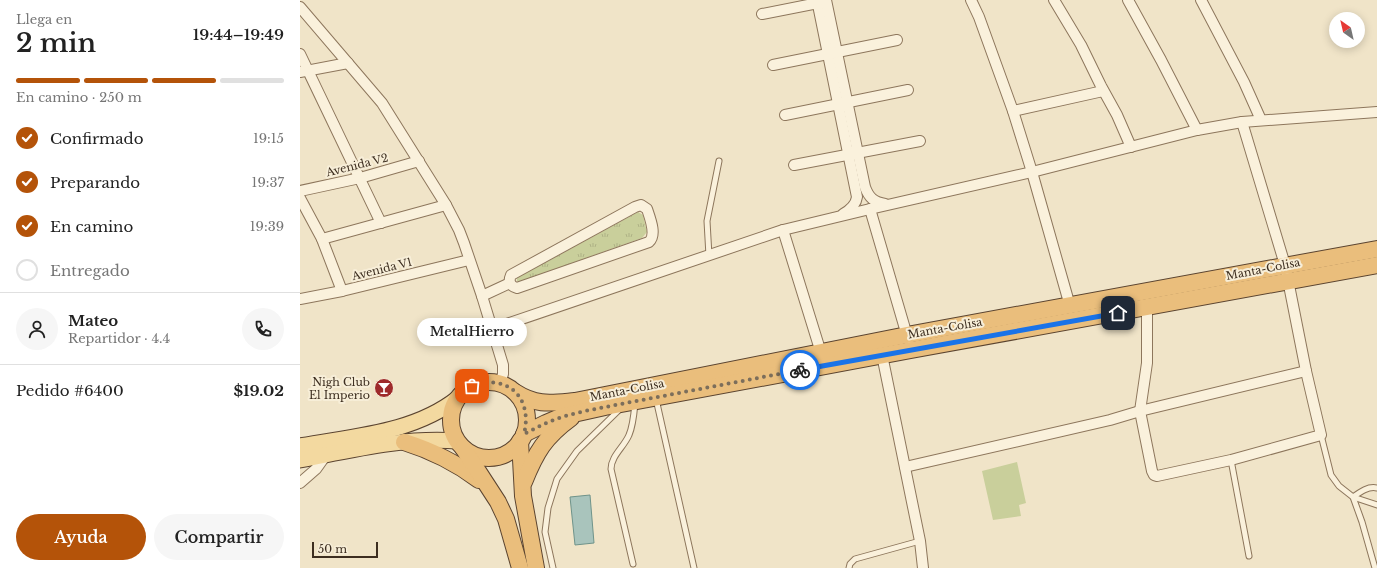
<!DOCTYPE html>
<html lang="es">
<meta charset="utf-8">
<style>
body{margin:0;font-family:"Libre Baskerville",serif;background:#f6f6f6;color:#222;height:100vh;display:flex;flex-direction:column;font-size:15px;white-space:nowrap}
*{box-sizing:border-box;margin:0}
p{font-size:13px;color:#767676}
.icon{flex:none;width:22px;height:22px;fill:none;stroke:currentColor;stroke-width:2;stroke-linecap:round;stroke-linejoin:round}
.map{position:relative;flex:1;overflow:hidden}
.details{display:flex;flex-direction:column;background:#fff;width:300px}
.details>*{flex:none}
.needle{width:26px;rotate:326deg}
.buttons{position:absolute;left:1029px;top:12px;display:grid;gap:8px}
.buttons a{display:grid;place-items:center;width:36px;height:36px;border-radius:50%;background:#fff;box-shadow:0 2px 10px #0003;font-size:20px}
.scale{position:absolute;left:12px;bottom:10px;width:66px;box-sizing:border-box;padding-left:4px;border:2px solid #3d2e20;border-top:0;font-size:11px;line-height:14px;white-space:nowrap;color:#3d2e20;-webkit-text-stroke:3px #f7eed8;paint-order:stroke}
.pin{position:absolute;display:grid;place-items:center;width:34px;height:34px;color:#fff;margin:-17px;border-radius:8px;box-shadow:0 2px 6px #0006}
.courier{position:absolute;display:grid;place-items:center;width:40px;height:40px;margin:-20px;border:3px solid #1a73e8;border-radius:50%;background:#fff;color:#222;box-shadow:0 1px 5px #0007}
.bubble{position:absolute;height:28px;border-radius:14px;background:#fff;box-shadow:0 2px 10px #0003;font-size:13px;font-weight:600;line-height:28px;text-align:center}
.overview em{font-style:normal;font-weight:600}
.overview div{display:flex;flex-direction:column-reverse}
.overview{display:flex;align-items:center;justify-content:space-between;height:68px;padding:0 16px}
h1{font-size:26px;font-weight:600;line-height:30px}
.bar{display:grid;grid-template-columns:repeat(4,1fr);gap:6px 4px;align-content:center;height:48px;padding:0 16px}
.bar i{height:5px;border-radius:3px;background:#e0e0e0}
.bar .current{background:#b45309}
.bar p{grid-column:span 4}
.line{display:flex;align-items:center;gap:10px;padding:0 16px;border-top:1px solid #e0e0e0}
.line div{flex:1}
.round{display:grid;place-items:center;flex:none;width:42px;height:42px;border-radius:21px;background:#f6f6f6}
ol{padding:0 16px;list-style:none}
li{display:flex;align-items:center;gap:12px;height:44px}
li p{margin-inline-start:auto}
li .icon{padding:4px;border-radius:50%;background:#b45309;color:#fff;stroke-width:4}
li:last-child{color:#767676}
li i{width:22px;height:22px;border:2px solid #e0e0e0;border-radius:50%}
.cta{display:flex;gap:8px;margin-top:auto;padding:8px 16px}
.cta a{flex:1;height:46px;border-radius:24px;background:#b45309;color:#fff;font-size:16px;font-weight:600;line-height:46px;text-align:center}
.cta a+a{background:#f6f6f6;color:#222}
main{display:flex;flex:1;min-height:0}
.map>svg:first-child{display:block}
.grass{fill:url(#grass-tufts)}
.pitch{fill:#c9cf9b}
.water{fill:#a9c4bc;stroke:#6f938a}
.lines{fill:none;stroke-linecap:round;stroke-linejoin:round}
.service-casing{stroke:#8d765c;stroke-width:7}
.minor-casing{stroke:#8d765c;stroke-width:12}
.primary-casing{stroke:#5b4430;stroke-width:17}
.trunk-casing{stroke:#5b4430;stroke-width:18}
.service{stroke:#faf1dc;stroke-width:5}
.minor{stroke:#faf1dc;stroke-width:10}
.primary{stroke:#f3d9a0;stroke-width:15}
.trunk{stroke:#eabe7c;stroke-width:16}
.done{stroke:#7c6e5b;stroke-width:4;stroke-dasharray:0 7.2}
.route{stroke:#1a73e8;stroke-width:5}
.labels{text-anchor:middle;dominant-baseline:central;stroke-width:4;stroke-linejoin:round;paint-order:stroke}
.street-label{font-size:11px;fill:#3d2e20;stroke:#f7eed8}
.poi-label{font-size:11px;fill:#3d2e20;stroke:#f7eed8;text-anchor:end}
</style>
<main>
<section class="details">
<div class="overview"><div><h1>2 min</h1><p>Llega en</p></div><em>19:44–19:49</em></div>
<div class="bar"><i class="current"></i><i class="current"></i><i class="current"></i><i></i><p>En camino · 250 m</p></div>
<ol>
<li><svg class="icon" aria-label="check" viewBox="0 0 24 24"><path d="M5 12l5 5 9-10"/></svg>Confirmado<p>19:15</p></li>
<li><svg class="icon" aria-label="check" viewBox="0 0 24 24"><path d="M5 12l5 5 9-10"/></svg>Preparando<p>19:37</p></li>
<li><svg class="icon" aria-label="check" viewBox="0 0 24 24"><path d="M5 12l5 5 9-10"/></svg>En camino<p>19:39</p></li>
<li><i></i>Entregado</li>
</ol>
<div class="line" style="height:72px"><a class="round"><svg class="icon" aria-label="person" viewBox="0 0 24 24"><circle cx="12" cy="8" r="4"/><path d="M4 21q1-7 8-7t8 7"/></svg></a><div><b>Mateo</b><p>Repartidor · 4.4</p></div><a class="round"><svg class="icon" aria-label="phone" viewBox="0 0 24 24"><path d="M5 4h4l2 5-3 2q2 4 5 5l2-3 5 2v4C11 20 4 13 5 4z"/></svg></a></div>
<div class="line" style="height:52px"><div>Pedido #6400</div><b>$19.02</b></div>
<div class="cta"><a>Ayuda</a><a>Compartir</a></div>
</section>
<div class="map">
<svg width="1077" height="568" viewBox="0 0 1077 568">
<defs>
<pattern id="grass-tufts" width="24" height="20" patternUnits="userSpaceOnUse"><rect width="24" height="20" fill="#c9cf9b"/><path d="M3 7l-1-3M5 7V3M7 7l1-3M15 17l-1-3M17 17v-4M19 17l1-3" fill="none" stroke="#aeb285"/></pattern>
</defs>
<rect width="100%" height="100%" fill="#f0e4c8"/>
<polygon class="grass" points="338,212 343,215 347,232 342,238 219,282 217,281 217,278"/>
<polygon class="pitch" points="717,462 726,503 719,505 721,516 693,520 682,471"/>
<polygon class="water" points="290,495 294,543 275,545 270,497"/>
<g class="lines">
<g class="service-casing">
<g id="service">
<polyline points="409,256 407,221 419,161"/>
<polyline points="356,399 394,568"/>
<polyline points="1021,435 1031,475 1039,486 1053,497 1062,522 1075,568"/>
<polyline points="931,460 949,556"/>
<path d="M1077,488c-9,-2 -17,4 -24,9l24,8"/>
<path d="M333,564l-22,-95c0,-13 13,-22 18,-34 4,-9 5,-21 6,-32"/>
<polyline points="253,568 245,532 248,508 257,479 277,451 321,408"/>
<polyline points="549,568 550,564 555,559 620,541"/>
</g>
</g>
<g class="minor-casing">
<g id="minor">
<path d="M517,0l40,197c-1,8 -7,13 -14,17"/>
<path d="M526,0l39,187c4,11 9,15 20,17"/>
<polyline points="671,0 679,17 713,111 732,172 770,306"/>
<polyline points="754,0 781,45 801,86 817,115 831,147"/>
<polyline points="828,0 861,60 897,130"/>
<polyline points="901,0 944,82 961,120"/>
<polyline points="0,7 82,103 146,205 159,230 164,243 182,296 203,365 203,374 200,383"/>
<polyline points="462,14 523,2"/>
<polyline points="0,54 81,223"/>
<polyline points="473,65 597,40"/>
<polyline points="0,72 48,63"/>
<polyline points="713,111 803,91"/>
<polyline points="485,115 608,90"/>
<polyline points="494,165 620,141"/>
<polyline points="0,191 60,178 119,161"/>
<polyline points="0,198 22,239 42,291"/>
<path d="M341,205l6,4c3,9 10,26 2,33l-132,46c-7,-2 -9,-6 -6,-13l124,-68z"/>
<polyline points="570,209 608,339"/>
<polyline points="483,230 522,356"/>
<polyline points="22,239 146,205"/>
<polyline points="182,296 210,283"/>
<polyline points="0,299 42,291 169,260"/>
<polyline points="847,308 847,363 840,411 852,471 854,475 857,476 931,460 1021,435 1006,371 985,265 942,122"/>
<polyline points="192,329 483,230 570,209 732,172 897,130 942,122 1077,112"/>
<polyline points="582,355 620,541 623,568"/>
<polyline points="605,467 810,420 840,411 1006,371"/>
<polyline points="0,483 16,469 26,455"/>
</g>
</g>
<g class="primary-casing">
<g id="primary">
<path d="M0,446c54,-10 114,-13 158,-48"/>
<path d="M0,460c52,-10 104,-23 157,-19"/>
</g>
</g>
<g class="trunk-casing">
<g id="trunk">
<circle cx="189" cy="420" r="38"/>
<path d="M215,392c22,14 36,11 60,9l332,-66 470,-86"/>
<polyline points="224,434 246,423 260,417 305,407 611,350 1077,265"/>
<polyline points="220,441 223,496 236,568"/>
<path d="M104,442c29,9 51,20 75,38"/>
<polyline points="163,448 198,502 206,519 220,568"/>
<path d="M224,482c12,-30 21,-45 47,-64"/>
</g>
</g>
<use href="#service" class="service"/>
<use href="#minor" class="minor"/>
<use href="#primary" class="primary"/>
<use href="#trunk" class="trunk"/>
</g>
<g class="lines">
<path class="done" d="M172,386c36,-13 61,12 52,48 12,-6 23,-12 35,-16 15,-5 31,-8 46,-11l195,-37"/>
<polyline class="route" points="500,370 818,313"/>
</g>
<defs>
<g id="bar-disc" transform="scale(1)"><circle r="9.5" fill="#9e2a2b" stroke="#f7eed8"/><path d="M-6-5H6L.8 .8V4.5H3.5V6h-7V4.5H-.8V.8Z" fill="#fff"/></g>
</defs>
<g fill-rule="evenodd">
<use href="#bar-disc" x="84" y="388"/>
</g>
<g class="labels">
<g class="street-label">
<text transform="translate(57 165) rotate(-14)">Avenida V2</text>
<text transform="translate(82 269) rotate(-14)">Avenida V1</text>
<text transform="translate(963 269) rotate(-11)">Manta-Colisa</text>
<text transform="translate(645 328) rotate(-10)">Manta-Colisa</text>
<text transform="translate(327 390) rotate(-11)">Manta-Colisa</text>
</g>
<g class="poi-label">
<text x="70" y="382">Nigh Club<tspan x="70" dy="13">El Imperio</tspan></text>
</g>
</g>
</svg>
<div class="buttons">
<a><svg class="needle" viewBox="-14 -14 28 28"><path d="M0-13l5 13h-10z" fill="#e53935"/><path d="M0 13l5-13h-10z" fill="#767676"/></svg></a>
</div>
<div class="scale">50 m</div>
<div class="pin" style="left:172px;top:386px;background:#ea580c"><svg class="icon" aria-label="bag" viewBox="0 0 24 24"><path d="M5 8h14l-1 12H6zM9 8a3 3 0 0 1 6 0"/></svg></div>
<div class="pin" style="left:818px;top:313px;background:#1f2937"><svg class="icon" aria-label="home" viewBox="0 0 24 24"><path d="M3 11l9-7 9 7M6 9v11h12V9"/></svg></div>
<div class="courier" style="left:500px;top:370px"><svg class="icon" aria-label="bike" viewBox="0 0 24 24"><circle cx="6" cy="16" r="4"/><circle cx="18" cy="16" r="4"/><path d="M6 16l4-8h5l3 8M10 8l3 8H6M13 5h3"/></svg></div>
<div class="bubble" style="left:117px;top:318px;width:110px">MetalHierro</div>
</div>
</main>
